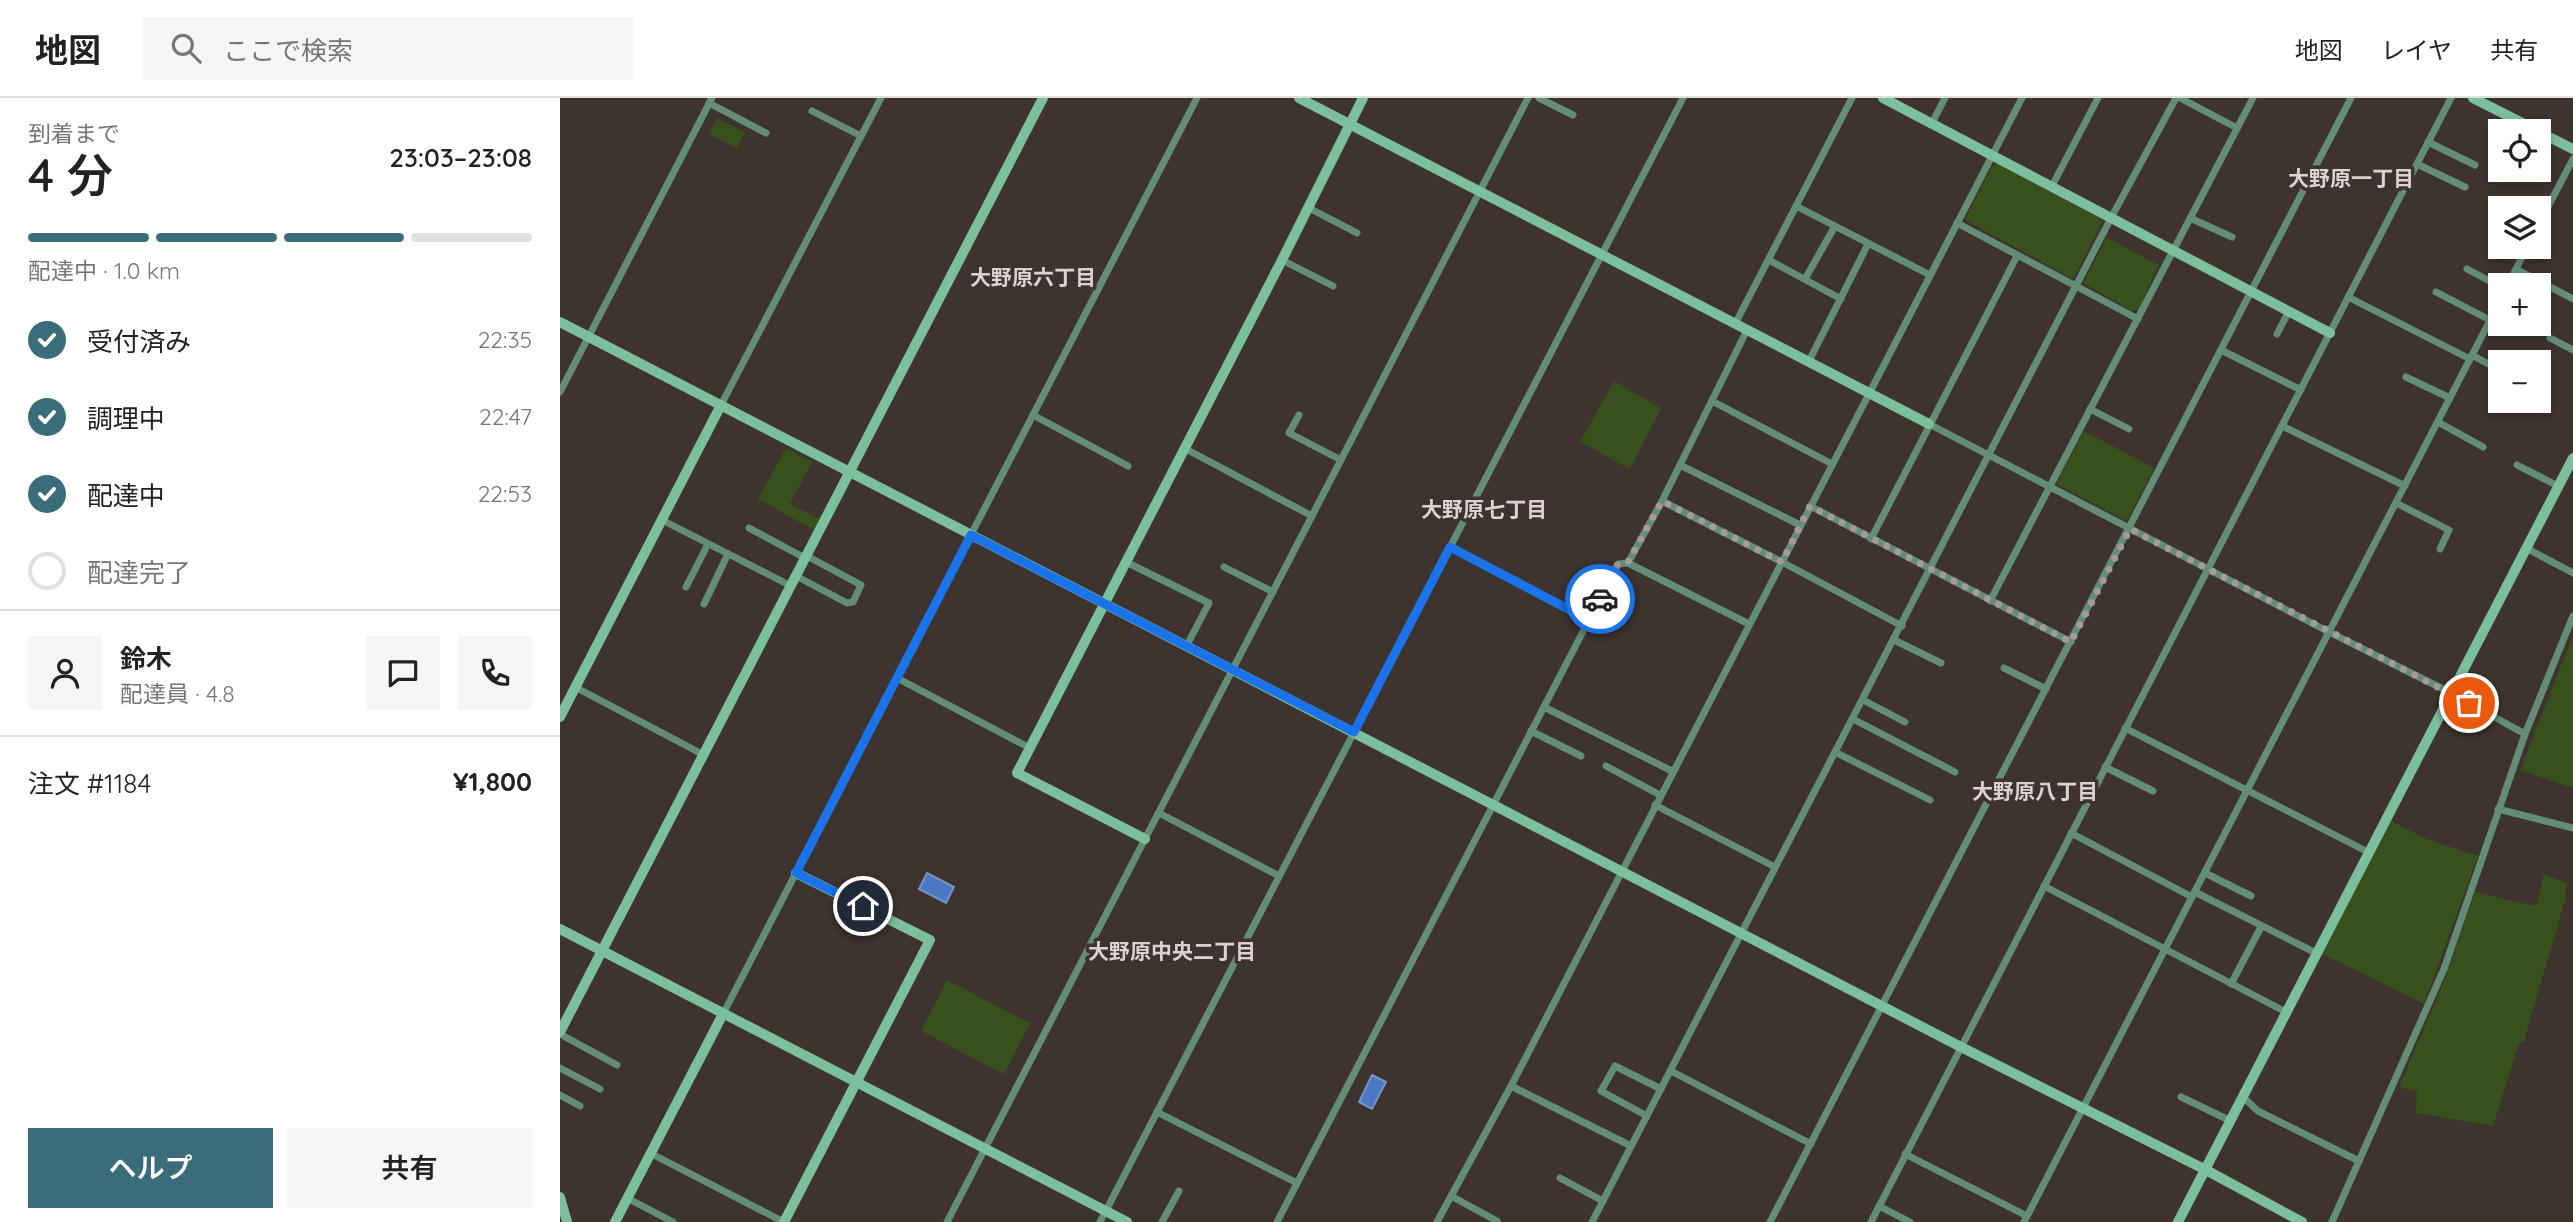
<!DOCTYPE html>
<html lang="ja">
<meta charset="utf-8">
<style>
body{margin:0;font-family:Quicksand,"Noto Sans JP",sans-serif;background:#f6f6f6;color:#222;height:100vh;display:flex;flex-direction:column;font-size:26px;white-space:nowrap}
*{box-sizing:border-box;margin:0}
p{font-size:23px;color:#767676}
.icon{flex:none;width:38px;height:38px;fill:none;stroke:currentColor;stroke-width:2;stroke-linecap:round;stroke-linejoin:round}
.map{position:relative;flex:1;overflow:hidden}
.sheet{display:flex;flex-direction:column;background:#fff;width:560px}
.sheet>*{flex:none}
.tools{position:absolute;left:1928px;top:21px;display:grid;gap:14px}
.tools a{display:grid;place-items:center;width:63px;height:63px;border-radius:0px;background:#fff;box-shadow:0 4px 10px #0003;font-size:35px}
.pin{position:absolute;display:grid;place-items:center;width:60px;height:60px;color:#fff;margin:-30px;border:4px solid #fff;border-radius:50%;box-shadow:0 2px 7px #0007}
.courier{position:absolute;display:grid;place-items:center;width:70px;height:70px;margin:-35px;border:5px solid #1a73e8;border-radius:50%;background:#fff;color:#222;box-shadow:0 2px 9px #0007}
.summary em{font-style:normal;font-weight:600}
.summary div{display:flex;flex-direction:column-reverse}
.summary{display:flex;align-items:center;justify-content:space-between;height:119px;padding:0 28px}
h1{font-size:46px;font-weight:600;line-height:52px}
.bar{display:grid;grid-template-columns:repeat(4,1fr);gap:10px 7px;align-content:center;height:84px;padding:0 28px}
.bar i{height:9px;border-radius:5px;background:#e0e0e0}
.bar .on{background:#3a6d79}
.bar p{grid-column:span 4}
.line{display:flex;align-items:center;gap:18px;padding:0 28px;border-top:2px solid #e0e0e0}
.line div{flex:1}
.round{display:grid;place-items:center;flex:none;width:74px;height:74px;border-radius:0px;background:#f6f6f6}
ol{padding:0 28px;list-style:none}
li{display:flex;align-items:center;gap:21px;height:77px}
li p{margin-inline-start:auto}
li .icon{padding:7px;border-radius:50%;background:#3a6d79;color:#fff;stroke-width:4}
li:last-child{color:#767676}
li i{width:38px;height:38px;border:4px solid #e0e0e0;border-radius:50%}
.cta{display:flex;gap:14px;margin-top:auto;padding:14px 28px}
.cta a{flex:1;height:80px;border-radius:0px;background:#3a6d79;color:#fff;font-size:28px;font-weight:600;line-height:80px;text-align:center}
.cta a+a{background:#f6f6f6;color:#222}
header{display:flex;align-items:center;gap:42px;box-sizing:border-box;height:98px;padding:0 35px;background:#fff;border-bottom:2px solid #e0e0e0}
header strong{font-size:33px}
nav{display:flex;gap:38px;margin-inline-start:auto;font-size:24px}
.search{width:490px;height:63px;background:#f6f6f6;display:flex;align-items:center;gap:18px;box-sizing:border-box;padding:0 24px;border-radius:0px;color:#767676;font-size:26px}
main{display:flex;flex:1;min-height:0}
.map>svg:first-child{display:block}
.green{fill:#38501b}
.water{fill:#4b79c3;stroke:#7694c7;stroke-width:2}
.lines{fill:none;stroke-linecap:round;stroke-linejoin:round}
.street{stroke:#648d78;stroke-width:7}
.secondary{stroke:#7cbf9d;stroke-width:10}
.done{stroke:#a39b97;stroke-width:7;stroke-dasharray:0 12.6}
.route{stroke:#1a73e8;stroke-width:9}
.labels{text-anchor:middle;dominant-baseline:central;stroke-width:7;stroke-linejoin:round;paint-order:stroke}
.neighbourhood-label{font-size:21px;font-weight:bold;fill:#dad3d0;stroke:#3e332e}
</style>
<header>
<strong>地図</strong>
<div class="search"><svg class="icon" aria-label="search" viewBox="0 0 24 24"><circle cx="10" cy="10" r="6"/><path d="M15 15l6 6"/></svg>ここで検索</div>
<nav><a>地図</a><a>レイヤ</a><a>共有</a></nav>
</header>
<main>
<section class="sheet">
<div class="summary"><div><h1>4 分</h1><p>到着まで</p></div><em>23:03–23:08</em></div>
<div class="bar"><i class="on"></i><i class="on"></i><i class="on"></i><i></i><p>配達中 · 1.0 km</p></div>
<ol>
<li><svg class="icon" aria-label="check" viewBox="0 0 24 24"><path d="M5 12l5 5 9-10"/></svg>受付済み<p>22:35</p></li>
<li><svg class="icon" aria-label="check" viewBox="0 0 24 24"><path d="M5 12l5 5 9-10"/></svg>調理中<p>22:47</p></li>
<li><svg class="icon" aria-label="check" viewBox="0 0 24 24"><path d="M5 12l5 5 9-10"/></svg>配達中<p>22:53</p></li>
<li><i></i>配達完了</li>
</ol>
<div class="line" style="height:126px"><a class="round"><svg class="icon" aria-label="person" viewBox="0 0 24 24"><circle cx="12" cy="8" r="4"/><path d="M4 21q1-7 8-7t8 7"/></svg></a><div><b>鈴木</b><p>配達員 · 4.8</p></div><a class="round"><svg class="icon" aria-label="chat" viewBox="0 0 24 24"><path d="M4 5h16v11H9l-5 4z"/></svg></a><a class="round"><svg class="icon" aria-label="phone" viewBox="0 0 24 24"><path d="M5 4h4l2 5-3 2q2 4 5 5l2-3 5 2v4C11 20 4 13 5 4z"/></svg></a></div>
<div class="line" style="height:91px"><div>注文 #1184</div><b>¥1,800</b></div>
<div class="cta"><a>ヘルプ</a><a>共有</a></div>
</section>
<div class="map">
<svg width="2013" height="1124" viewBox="0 0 2013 1124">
<rect width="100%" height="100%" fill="#3e332e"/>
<g class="green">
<polygon points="157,20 185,34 177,50 149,36"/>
<polygon points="1437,65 1543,122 1513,181 1405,122 1432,68"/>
<polygon points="1547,140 1599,167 1578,212 1572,213 1523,185"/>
<polygon points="1054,283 1101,310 1070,371 1020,344"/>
<polygon points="1524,333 1594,370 1567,423 1496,386"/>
<polygon points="226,350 252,364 230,406 260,421 254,432 198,401"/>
<polygon points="2013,537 2013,690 1960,672"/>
<polygon points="1830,722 1864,740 1918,758 1864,906 1762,856"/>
<polygon points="1984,776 2007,785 2005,802 1964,943 1959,945 1933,1028 1856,1015 1857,994 1839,989 1887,876 1915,794 1976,808"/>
<polygon points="387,882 470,925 444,976 361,933"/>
</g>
<g class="water">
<polygon points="367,775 394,789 386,805 359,791"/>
<polygon points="812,977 826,984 812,1011 799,1004"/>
</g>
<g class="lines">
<g class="street">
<polyline points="979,0 1013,17"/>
<polyline points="1620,0 1677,30"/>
<polyline points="149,5 206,35"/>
<polyline points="252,13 301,38"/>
<polyline points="1372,25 1385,0"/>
<polyline points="1868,44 1915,67"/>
<polyline points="1857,66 1905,89"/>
<polyline points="1492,88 1538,0"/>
<polyline points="1236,108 1370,177"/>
<polyline points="749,110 797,135"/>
<polyline points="1630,120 1672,139"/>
<polyline points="1397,125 1578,221"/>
<polyline points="1979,126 2013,61"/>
<polyline points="722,162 773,188"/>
<polyline points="1209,162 1281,201"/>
<polyline points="1907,171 1941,189"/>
<polyline points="1956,171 2013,201"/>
<polyline points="1245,181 1275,128"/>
<polyline points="1948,187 1967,149"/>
<polyline points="1876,194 1930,222"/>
<polyline points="1788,199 1910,261"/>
<polyline points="1175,226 1292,0"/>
<polyline points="1717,236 1729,213"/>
<polyline points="1990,240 2013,252"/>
<polyline points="1661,252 1741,292"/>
<polyline points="1912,257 1941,273"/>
<polyline points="1249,263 1308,146"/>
<polyline points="1846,279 1890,300"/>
<polyline points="0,294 152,0"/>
<polyline points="1152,303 1272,366"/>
<polyline points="161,307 321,0"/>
<polyline points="1530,311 1569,331"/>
<polyline points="473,317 568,368"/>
<polyline points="739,317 729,335 781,362"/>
<polyline points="1878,324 1923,349"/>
<polyline points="1369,326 1769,534 1891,595 1965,636"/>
<polyline points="1722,328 1845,388"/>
<polyline points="624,350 752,418"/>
<polyline points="1120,367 1240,427"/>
<polyline points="1957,367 1998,388"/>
<polyline points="1102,403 1222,464 1342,528"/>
<polyline points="1836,405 1889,432 1880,451"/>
<polyline points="1250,408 1511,544"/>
<polyline points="102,422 231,488"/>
<polyline points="189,430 245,460"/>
<polyline points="1311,441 1457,158"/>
<polyline points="890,449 1029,521"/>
<polyline points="1966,450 2013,475"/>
<polyline points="566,464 649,505 627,547"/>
<polyline points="1068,465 1189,526"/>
<polyline points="664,469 713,494"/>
<polyline points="236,478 287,505 293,504 301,487 247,458"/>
<polyline points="126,489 148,446"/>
<polyline points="1430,503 1693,0"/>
<polyline points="144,506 168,456"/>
<polyline points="1334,542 1381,565"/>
<polyline points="1444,570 1486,591"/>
<polyline points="337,580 470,650"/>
<polyline points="15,589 144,657"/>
<polyline points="1303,602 1345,624"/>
<polyline points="984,609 1112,673"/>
<polyline points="1293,621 1395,674"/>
<polyline points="1565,630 1808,754"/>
<polyline points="971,633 1021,658"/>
<polyline points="1275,654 1370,702"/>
<polyline points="1046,668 1100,697"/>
<polyline points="1545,669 1593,693"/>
<polyline points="1095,707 1215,769"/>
<polyline points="1938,711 2013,730"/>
<polyline points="599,715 719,778"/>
<polyline points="1511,735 1632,799"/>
<polyline points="1645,775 1691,798"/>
<polyline points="1484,788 1726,914"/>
<polyline points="1635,794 1756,855"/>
<polyline points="1671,886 1701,829"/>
<polyline points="163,916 637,0"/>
<polyline points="0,936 57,967"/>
<polyline points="0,970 40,991"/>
<polyline points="1111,973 1251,1046"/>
<polyline points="951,988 1071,1048"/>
<polyline points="0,997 20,1008"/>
<polyline points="1621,999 1671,1023"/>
<polyline points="1683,999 1698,1013 1799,1063"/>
<polyline points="597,1014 737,1085"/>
<polyline points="1087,1018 1041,993 1055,968 1101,991"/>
<polyline points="90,1055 224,1124"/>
<polyline points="1345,1056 1467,1118"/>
<polyline points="1000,1080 1043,1103"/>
<polyline points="891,1098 937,1123"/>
<polyline points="67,1100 113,1124"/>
<polyline points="1319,1108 1350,1124"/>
<polyline points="387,1124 968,0"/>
<polyline points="540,1124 1123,0"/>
<polyline points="602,1124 619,1093"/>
<polyline points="717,1124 1058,466 1068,465 1102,403 1187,232"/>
<polyline points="877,1124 951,988 1462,0"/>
<polyline points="1032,1124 1551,120 1616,0"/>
<polyline points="1210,1124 1791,0"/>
<polyline points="1311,1124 1891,0"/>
<polyline points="1464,1124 1941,201"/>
<polyline points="1772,1124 1884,871 1965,636 2013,518"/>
</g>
<g class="secondary">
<polyline points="739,0 1369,326"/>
<polyline points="1323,0 1770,235"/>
<polyline points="1913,0 1978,33"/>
<polyline points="1979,34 2013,51"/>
<polyline points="0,224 1401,949 1646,1072 1742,1124"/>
<polyline points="0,619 161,307"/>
<polyline points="585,741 457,675 722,162 803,0"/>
<polyline points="0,831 567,1124"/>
<polyline points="0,934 483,0"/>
<polyline points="0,1099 7,1124"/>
<polyline points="55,1124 163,916"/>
<polyline points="224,1124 370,842 236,775"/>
<polyline points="1618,1124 2013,360"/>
</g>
</g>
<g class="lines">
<polyline class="done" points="1040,501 1058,466 1068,464 1102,403 1222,464 1250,408 1511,544 1570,431 1909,605"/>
<polyline class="route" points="303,808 236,775 411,437 794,634 890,449 1029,522 1040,501"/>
</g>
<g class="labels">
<g class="neighbourhood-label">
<text x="1791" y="80">大野原一丁目</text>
<text x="473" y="179">大野原六丁目</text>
<text x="924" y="411">大野原七丁目</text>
<text x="1475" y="693">大野原八丁目</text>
<text x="612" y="853">大野原中央二丁目</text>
</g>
</g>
</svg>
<div class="tools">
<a><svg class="icon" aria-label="locate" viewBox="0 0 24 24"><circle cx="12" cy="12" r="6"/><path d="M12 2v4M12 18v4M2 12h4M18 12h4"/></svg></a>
<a><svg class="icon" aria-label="layers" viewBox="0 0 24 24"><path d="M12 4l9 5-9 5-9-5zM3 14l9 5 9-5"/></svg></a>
<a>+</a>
<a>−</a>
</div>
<div class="pin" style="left:1909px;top:605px;background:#ea580c"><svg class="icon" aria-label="bag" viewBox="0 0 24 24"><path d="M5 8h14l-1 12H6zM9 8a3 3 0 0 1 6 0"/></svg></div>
<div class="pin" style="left:303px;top:808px;background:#1f2937"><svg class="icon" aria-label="home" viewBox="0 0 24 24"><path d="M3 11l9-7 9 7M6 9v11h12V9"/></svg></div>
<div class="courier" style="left:1040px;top:501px"><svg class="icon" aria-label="car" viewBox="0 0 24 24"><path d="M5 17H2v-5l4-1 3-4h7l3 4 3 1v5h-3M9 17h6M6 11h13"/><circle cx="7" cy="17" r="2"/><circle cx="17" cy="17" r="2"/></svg></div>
</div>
</main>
